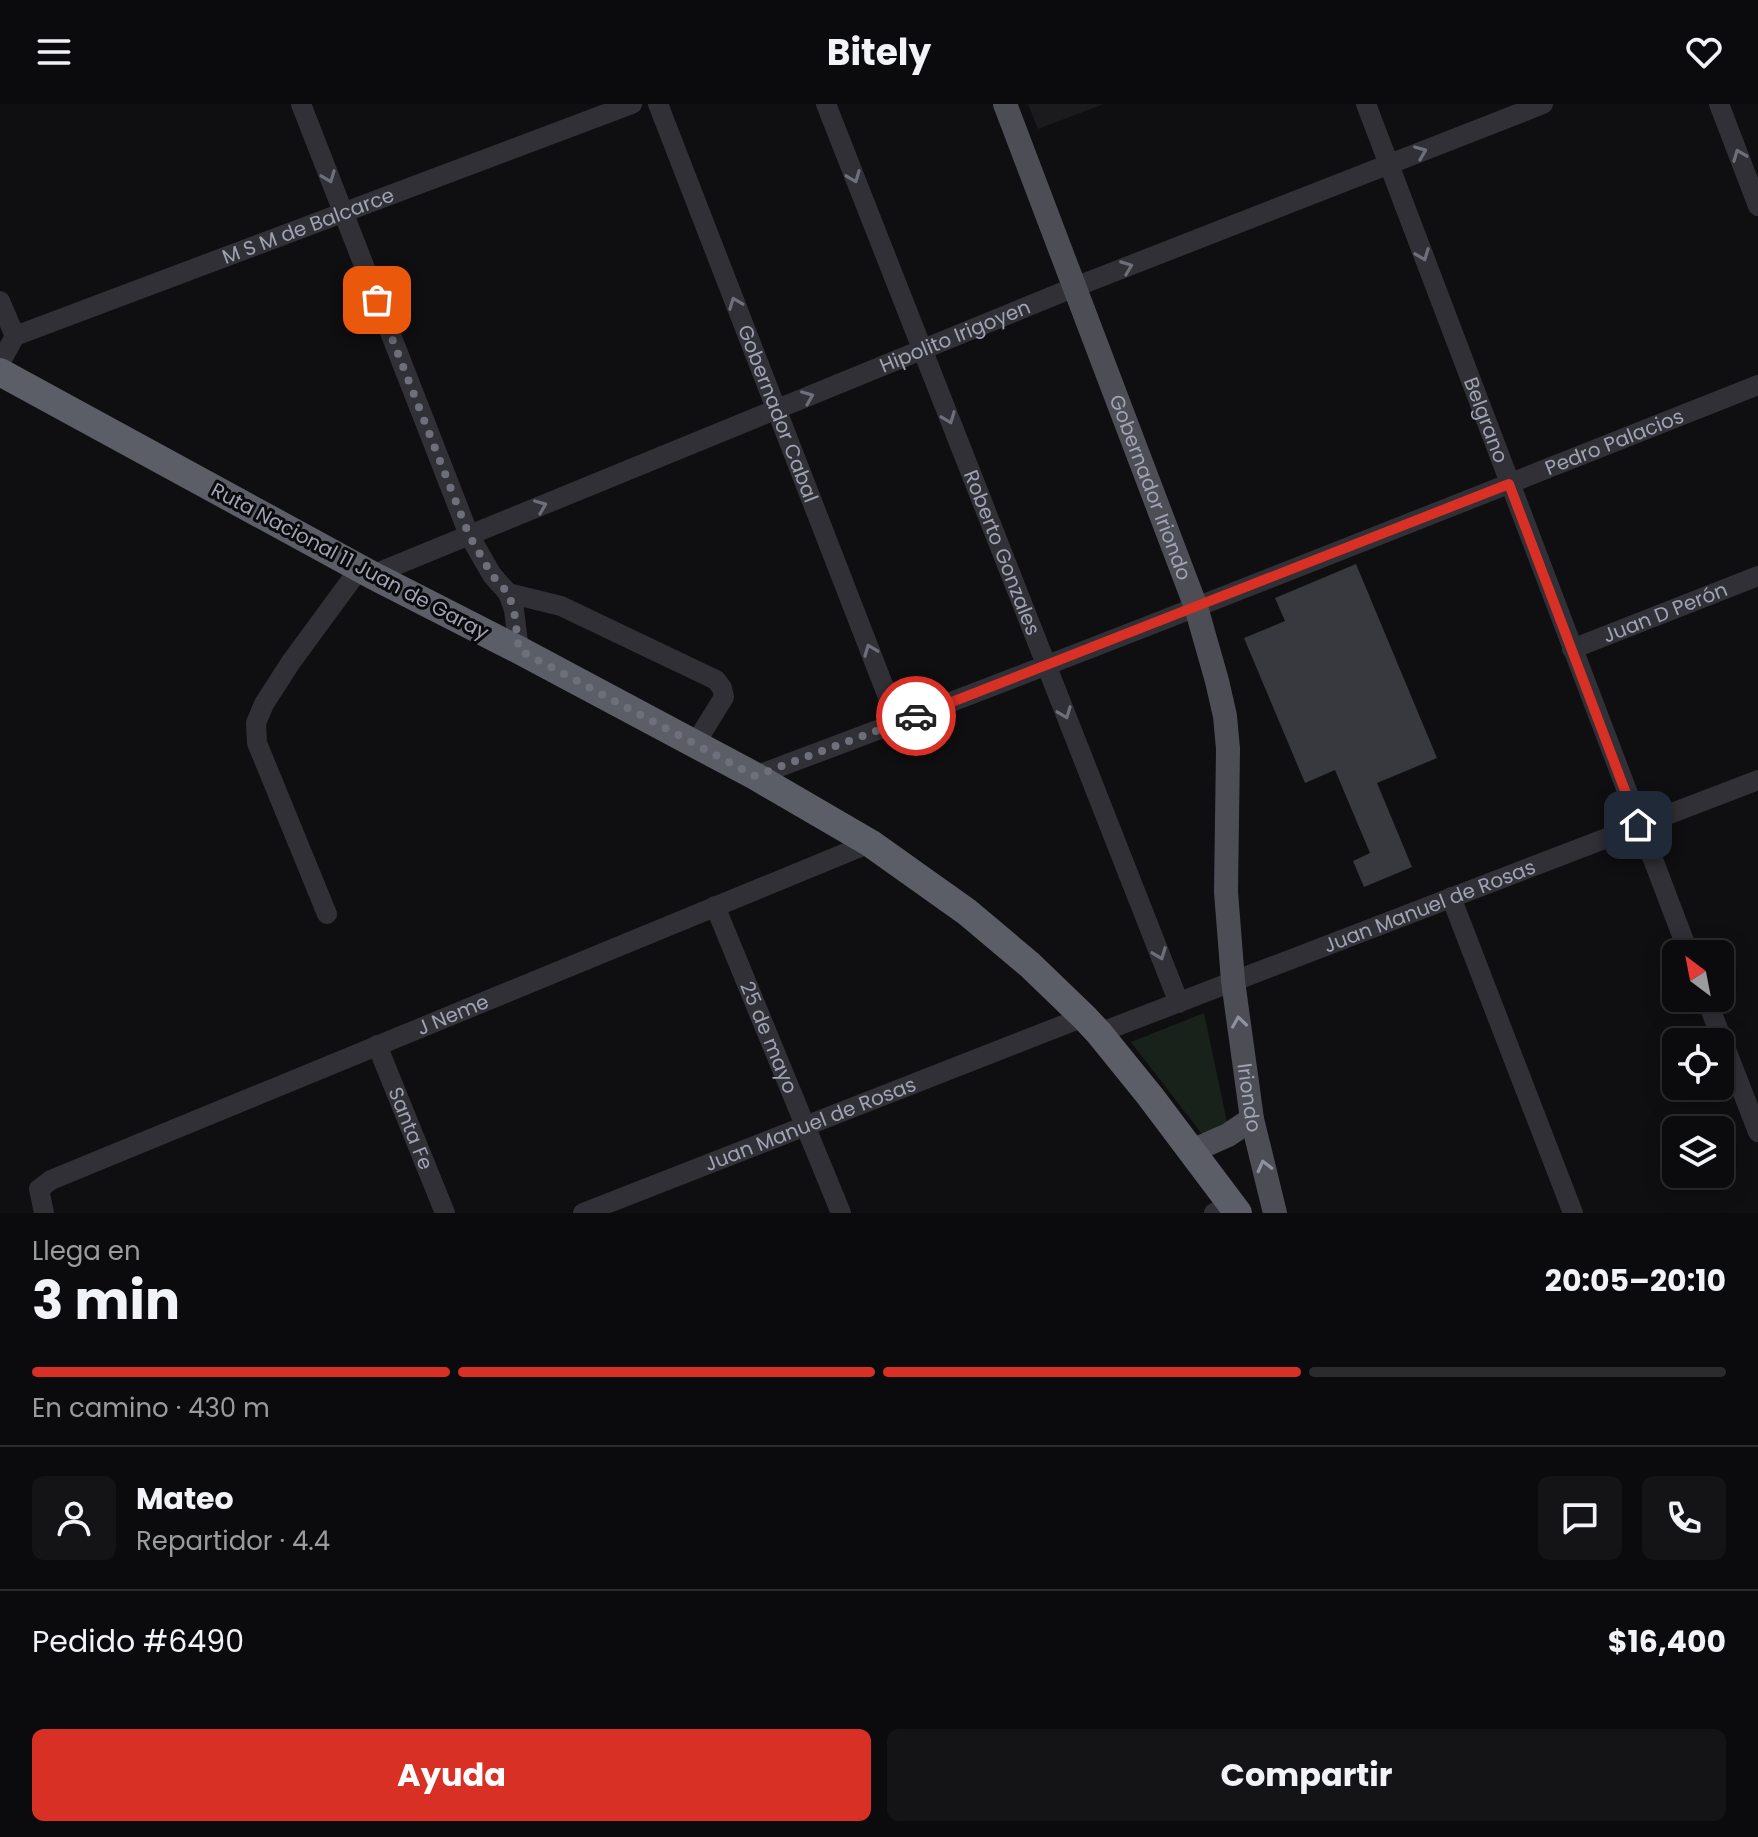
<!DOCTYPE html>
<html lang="es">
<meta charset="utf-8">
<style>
body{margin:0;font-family:Poppins,sans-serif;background:#141416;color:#f1f3f6;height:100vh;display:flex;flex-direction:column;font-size:30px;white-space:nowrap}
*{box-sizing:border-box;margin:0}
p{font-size:26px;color:#9a9b9d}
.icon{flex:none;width:44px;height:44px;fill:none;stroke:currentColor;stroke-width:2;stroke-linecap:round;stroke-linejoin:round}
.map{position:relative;height:1109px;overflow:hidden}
.panel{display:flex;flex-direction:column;background:#0b0b0d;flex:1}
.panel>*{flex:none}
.needle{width:52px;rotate:328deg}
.tools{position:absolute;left:1662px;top:836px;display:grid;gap:16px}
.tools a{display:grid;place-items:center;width:72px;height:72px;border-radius:12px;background:#0b0b0d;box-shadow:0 4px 20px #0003,0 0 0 2px #2b2b2e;font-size:40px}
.pin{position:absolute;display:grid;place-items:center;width:68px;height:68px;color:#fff;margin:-34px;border-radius:16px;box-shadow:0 4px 12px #0006}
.courier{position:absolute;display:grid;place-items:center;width:80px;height:80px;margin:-40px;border:6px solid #d93025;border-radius:50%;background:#fff;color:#222;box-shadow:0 2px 10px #0007}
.head em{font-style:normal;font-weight:700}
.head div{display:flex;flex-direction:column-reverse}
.head{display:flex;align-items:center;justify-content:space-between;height:136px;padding:0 32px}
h1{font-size:52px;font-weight:700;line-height:60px}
.bar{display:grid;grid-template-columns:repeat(4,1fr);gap:12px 8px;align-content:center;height:96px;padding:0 32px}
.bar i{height:10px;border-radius:6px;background:#2b2b2e}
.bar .active{background:#d93025}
.bar p{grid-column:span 4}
.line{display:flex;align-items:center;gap:20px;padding:0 32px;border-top:2px solid #2b2b2e}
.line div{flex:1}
.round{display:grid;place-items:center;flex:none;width:84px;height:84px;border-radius:12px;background:#141416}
.button{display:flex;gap:16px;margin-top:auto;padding:16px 32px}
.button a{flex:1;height:92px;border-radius:12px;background:#d93025;color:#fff;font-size:32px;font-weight:700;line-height:92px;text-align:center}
.button a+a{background:#141416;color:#f1f3f6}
header{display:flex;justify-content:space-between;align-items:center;height:104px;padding:0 32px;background:#0b0b0d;font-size:36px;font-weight:700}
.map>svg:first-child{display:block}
.built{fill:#1b1b1e}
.green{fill:#19211b}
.building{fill:#38393f}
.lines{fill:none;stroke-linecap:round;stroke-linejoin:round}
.minor{stroke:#303036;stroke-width:20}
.major{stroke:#4c4d55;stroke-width:24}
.highway{stroke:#5b5e67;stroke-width:28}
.oneway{stroke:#6d6f7b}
.oneway2{stroke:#8e92a0}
.done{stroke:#6d6f7a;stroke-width:8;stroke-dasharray:0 14.4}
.route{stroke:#d93025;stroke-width:10}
.labels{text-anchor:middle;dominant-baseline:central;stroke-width:6;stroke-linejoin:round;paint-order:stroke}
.street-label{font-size:20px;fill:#9fa3b3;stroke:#0a0a0c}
</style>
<header><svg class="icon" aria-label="menu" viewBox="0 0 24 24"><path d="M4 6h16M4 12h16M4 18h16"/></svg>Bitely<svg class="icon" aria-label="heart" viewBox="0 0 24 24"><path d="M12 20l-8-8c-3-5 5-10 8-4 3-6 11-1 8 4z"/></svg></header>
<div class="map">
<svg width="1758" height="1109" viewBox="0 0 1758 1109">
<rect width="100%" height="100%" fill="#0f0f11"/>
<polygon class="built" points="1028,0 1104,0 1038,25"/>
<polygon class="green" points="1204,909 1227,1018 1202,1030 1131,938"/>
<polygon class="building" points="1356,460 1437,654 1377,679 1412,763 1364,783 1353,757 1370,749 1335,666 1305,679 1244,534 1285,517 1275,494"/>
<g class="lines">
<g class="minor">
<polyline points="301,0 469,431 492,471 508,489 514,506 519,546"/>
<path id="s1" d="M658,0l240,619"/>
<path id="s2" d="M826,0l353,899"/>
<path id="s3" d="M1366,0l323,850"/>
<polyline points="1719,0 1758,102"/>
<polyline points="0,197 15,232"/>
<path id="s4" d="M0,259l15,-27 617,-232"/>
<path id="s5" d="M372,471l703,-288 468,-183"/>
<polyline points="508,489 561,502 716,576 722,584 724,593 695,640"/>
<path id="s6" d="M1572,545l186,-73"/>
<path id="s7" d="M755,672c336,-125 669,-259 1003,-391"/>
<polyline points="1451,793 1573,1109"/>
<path id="s8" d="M715,802l126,307"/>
<polyline points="327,810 257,639 256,619 264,600 291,558 360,464"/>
<polyline points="1706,894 1758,1028"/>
<path id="s9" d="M1099,929l659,-253"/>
<path id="s10" d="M377,941l68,168"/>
<path id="s11" d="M44,1109l-5,-24 12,-9 819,-337"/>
<path id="s12" d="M583,1109l501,-196"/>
<polyline points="1214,1109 1233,1101"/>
</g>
<g class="major">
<path id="s13" d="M1005,0l191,503 21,74 8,35 3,33 -2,143 7,89 19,138 23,94"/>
<polyline points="1192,1047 1228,1031 1252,1015"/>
</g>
<polyline class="highway" points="0,268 372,471 519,546 755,672 870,739 967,808 1030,861 1084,913 1099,929 1150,992 1238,1109"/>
</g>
<defs><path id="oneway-chevron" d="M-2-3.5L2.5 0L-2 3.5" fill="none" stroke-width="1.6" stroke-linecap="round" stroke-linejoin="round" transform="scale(2)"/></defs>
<g class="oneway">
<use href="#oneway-chevron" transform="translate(1421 48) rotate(-22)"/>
<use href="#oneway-chevron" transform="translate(1739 51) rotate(-111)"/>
<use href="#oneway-chevron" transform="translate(329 73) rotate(69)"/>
<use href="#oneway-chevron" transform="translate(854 73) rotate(69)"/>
<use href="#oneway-chevron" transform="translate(1423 151) rotate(69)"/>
<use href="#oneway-chevron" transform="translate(1127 163) rotate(-21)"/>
<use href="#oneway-chevron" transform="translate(735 199) rotate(-111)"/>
<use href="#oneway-chevron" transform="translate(808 293) rotate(-22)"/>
<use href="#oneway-chevron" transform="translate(949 314) rotate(69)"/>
<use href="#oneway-chevron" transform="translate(541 402) rotate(-22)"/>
<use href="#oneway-chevron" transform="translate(870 546) rotate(-111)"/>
<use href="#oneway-chevron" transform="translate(1065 609) rotate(69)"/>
<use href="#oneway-chevron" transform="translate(1160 850) rotate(69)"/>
</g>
<g class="oneway2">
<use href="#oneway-chevron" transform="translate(1239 918) rotate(-98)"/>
<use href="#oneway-chevron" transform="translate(1264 1062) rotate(-104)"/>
</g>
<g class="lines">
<polyline class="done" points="377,196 469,431 492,471 508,489 514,506 519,546 755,672 916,612"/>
<polyline class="route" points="916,612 1509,380 1638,721"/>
</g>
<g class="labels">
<g class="street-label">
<text stroke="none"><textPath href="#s4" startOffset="344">M S M de Balcarce</textPath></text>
<text stroke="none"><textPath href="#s5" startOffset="630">Hipolito Irigoyen</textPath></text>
<text stroke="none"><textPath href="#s1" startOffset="332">Gobernador Cabal</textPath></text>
<text stroke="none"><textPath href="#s3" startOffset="338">Belgrano</textPath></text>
<text stroke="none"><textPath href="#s7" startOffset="922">Pedro Palacios</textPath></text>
<text stroke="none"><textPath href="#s13" startOffset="410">Gobernador Iriondo</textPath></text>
<text stroke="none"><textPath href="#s2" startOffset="482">Roberto Gonzales</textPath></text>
<text transform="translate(350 457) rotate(28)">Ruta Nacional 11 Juan de Garay</text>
<text stroke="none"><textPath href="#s6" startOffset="100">Juan D Perón</textPath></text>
<text stroke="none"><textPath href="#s9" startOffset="354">Juan Manuel de Rosas</textPath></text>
<text stroke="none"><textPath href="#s11" startOffset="474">J Neme</textPath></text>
<text stroke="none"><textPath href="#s8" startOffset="142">25 de mayo</textPath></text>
<text stroke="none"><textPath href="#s13" startOffset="1034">Iriondo</textPath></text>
<text stroke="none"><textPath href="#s12" startOffset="244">Juan Manuel de Rosas</textPath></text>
<text stroke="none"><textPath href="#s10" startOffset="90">Santa Fe</textPath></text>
</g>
</g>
</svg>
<div class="tools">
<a><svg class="needle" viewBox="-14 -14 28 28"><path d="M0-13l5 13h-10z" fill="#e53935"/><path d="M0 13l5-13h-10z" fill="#9a9b9d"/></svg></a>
<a><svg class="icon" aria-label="locate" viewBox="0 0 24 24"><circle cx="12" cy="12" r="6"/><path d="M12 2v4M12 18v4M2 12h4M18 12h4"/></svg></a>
<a><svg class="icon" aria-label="layers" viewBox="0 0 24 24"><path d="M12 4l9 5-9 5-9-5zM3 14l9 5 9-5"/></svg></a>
</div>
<div class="pin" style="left:377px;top:196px;background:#ea580c"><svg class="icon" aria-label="bag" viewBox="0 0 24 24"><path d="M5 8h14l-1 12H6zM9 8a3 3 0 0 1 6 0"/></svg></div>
<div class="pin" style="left:1638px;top:721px;background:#1f2937"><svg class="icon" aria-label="home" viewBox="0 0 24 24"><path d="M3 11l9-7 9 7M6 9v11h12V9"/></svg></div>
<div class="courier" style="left:916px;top:612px"><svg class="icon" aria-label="car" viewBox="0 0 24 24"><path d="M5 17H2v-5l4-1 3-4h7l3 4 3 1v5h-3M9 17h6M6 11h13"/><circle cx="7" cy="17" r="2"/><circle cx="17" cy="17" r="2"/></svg></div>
</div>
<section class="panel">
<div class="head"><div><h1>3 min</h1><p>Llega en</p></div><em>20:05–20:10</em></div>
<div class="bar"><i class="active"></i><i class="active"></i><i class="active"></i><i></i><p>En camino · 430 m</p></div>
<div class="line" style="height:144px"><a class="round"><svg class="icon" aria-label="person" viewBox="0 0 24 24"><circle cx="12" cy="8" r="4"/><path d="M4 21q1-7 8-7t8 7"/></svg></a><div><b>Mateo</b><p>Repartidor · 4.4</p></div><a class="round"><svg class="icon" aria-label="chat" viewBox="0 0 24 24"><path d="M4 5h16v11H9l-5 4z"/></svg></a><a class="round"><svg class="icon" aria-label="phone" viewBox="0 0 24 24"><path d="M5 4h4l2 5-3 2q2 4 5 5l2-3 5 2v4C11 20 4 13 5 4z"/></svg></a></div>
<div class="line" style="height:104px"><div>Pedido #6490</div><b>$16,400</b></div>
<div class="button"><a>Ayuda</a><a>Compartir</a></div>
</section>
